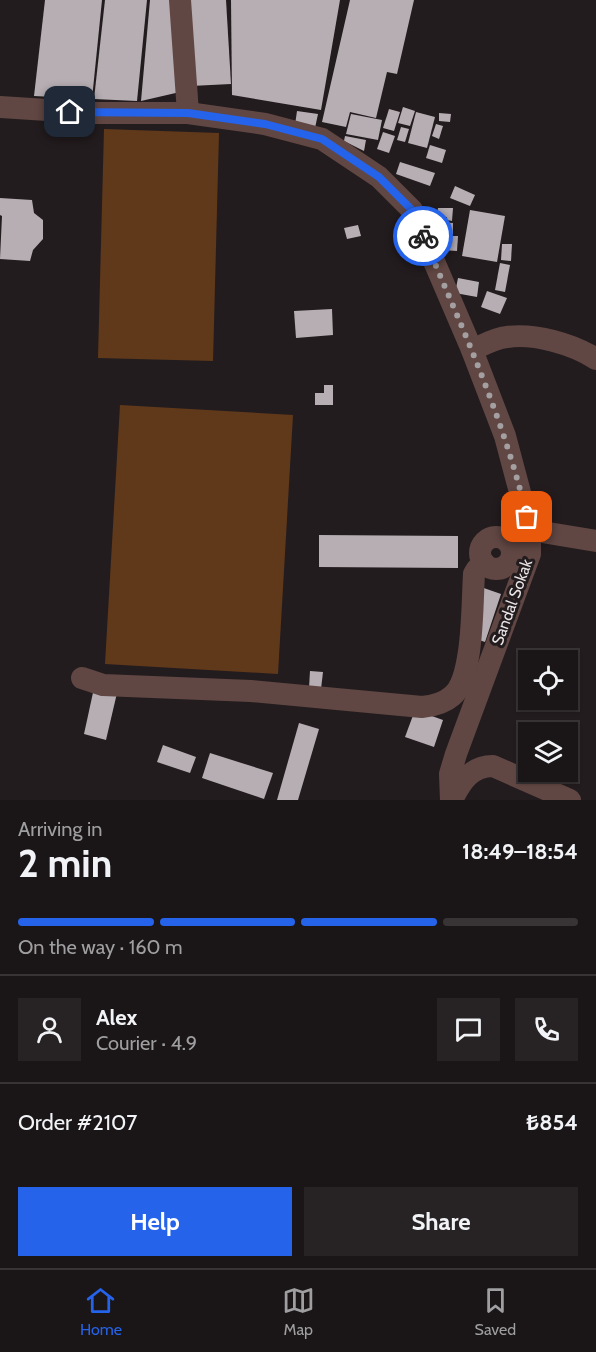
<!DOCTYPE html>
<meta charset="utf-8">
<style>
body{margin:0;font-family:Cabin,sans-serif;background:#272223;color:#f1f3f6;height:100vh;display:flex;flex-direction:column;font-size:22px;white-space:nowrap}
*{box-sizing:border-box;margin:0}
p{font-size:20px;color:#9f9fa1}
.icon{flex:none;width:33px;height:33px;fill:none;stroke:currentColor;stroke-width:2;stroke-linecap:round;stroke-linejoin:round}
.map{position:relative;height:800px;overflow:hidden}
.sheet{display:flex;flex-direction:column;background:#1a1516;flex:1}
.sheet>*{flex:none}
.buttons{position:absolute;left:518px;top:650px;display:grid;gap:12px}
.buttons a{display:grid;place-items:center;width:60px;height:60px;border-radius:0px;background:#1a1516;box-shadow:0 2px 4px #0004,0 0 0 2px #383435;font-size:30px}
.pin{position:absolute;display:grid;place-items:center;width:51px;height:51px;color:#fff;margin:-26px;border-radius:12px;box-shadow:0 3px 9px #0006}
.courier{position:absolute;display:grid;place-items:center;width:60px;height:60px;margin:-30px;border:4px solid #2563eb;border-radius:50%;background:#fff;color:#222;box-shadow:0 2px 8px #0007}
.headline em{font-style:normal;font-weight:800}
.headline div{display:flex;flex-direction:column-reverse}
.headline{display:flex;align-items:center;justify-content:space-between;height:102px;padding:0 18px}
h1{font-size:39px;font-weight:800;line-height:45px}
.bar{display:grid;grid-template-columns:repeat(4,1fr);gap:9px 6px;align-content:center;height:72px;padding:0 18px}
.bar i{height:8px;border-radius:4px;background:#383435}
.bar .on{background:#2563eb}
.bar p{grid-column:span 4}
.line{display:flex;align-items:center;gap:15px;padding:0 18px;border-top:2px solid #383435}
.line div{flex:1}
.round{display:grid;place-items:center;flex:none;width:63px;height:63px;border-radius:0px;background:#272223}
.action{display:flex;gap:12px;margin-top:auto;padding:12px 18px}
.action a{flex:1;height:69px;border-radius:0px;background:#2563eb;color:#fff;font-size:24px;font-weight:800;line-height:69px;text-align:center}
.action a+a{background:#272223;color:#f1f3f6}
.menu{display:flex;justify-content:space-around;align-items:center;height:84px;border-top:2px solid #383435;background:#1a1516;font-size:16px;color:#9f9fa1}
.menu a{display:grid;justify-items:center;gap:3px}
.menu .on{color:#2563eb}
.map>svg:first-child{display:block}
.green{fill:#60391b}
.building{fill:#b6aeb3}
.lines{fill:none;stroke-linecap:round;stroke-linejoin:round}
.minor{stroke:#614743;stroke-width:22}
.done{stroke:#a49fa0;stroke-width:6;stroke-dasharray:0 10.8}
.route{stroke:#2563eb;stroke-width:8}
.labels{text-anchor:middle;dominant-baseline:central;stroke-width:6;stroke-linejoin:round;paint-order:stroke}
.street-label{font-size:16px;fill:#eae5e6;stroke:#231c1e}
</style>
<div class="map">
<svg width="596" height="800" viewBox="0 0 596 800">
<rect width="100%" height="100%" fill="#231c1e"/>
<g class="green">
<polygon points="104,129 219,133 213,361 98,358"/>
<polygon points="120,405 293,415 278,674 105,664"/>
</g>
<g class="building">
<polygon points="45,0 102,0 92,99 34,96"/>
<polygon points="105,0 147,0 137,101 94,99"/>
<polygon points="150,0 176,0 180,92 141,101"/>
<polygon points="187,0 226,0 231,84 191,86"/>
<polygon points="231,0 340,0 321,110 232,95"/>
<polygon points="350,0 414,0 397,74 387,72 376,118 350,112 346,127 322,122"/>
<polygon points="403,107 415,111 410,126 398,123"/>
<polygon points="389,109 400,112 394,131 383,128"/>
<polygon points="297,111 318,114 315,128 295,125"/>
<polygon points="416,112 435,117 427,148 408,143"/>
<polygon points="439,113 451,114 450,122 439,121"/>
<polygon points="351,114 382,120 378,140 346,134"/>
<polygon points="436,124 443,126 439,139 432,136"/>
<polygon points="401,127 409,129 405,142 397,140"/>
<polygon points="383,132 395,136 389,153 377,149"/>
<polygon points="345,136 366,140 364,151 344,141"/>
<polygon points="430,145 446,150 442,163 426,158"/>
<polygon points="400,162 435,173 430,186 396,174"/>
<polygon points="455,186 475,195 470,206 450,198"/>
<polygon points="0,198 32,200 34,213 43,220 43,239 33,250 30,261 0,259 2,216 0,215"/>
<polygon points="438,208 453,208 452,221 447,220 447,217 437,217"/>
<polygon points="470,210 505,216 497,262 462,256"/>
<polygon points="440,222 453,223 453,234 439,234"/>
<polygon points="358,225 361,236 347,239 344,228"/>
<polygon points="441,236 458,236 457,251 441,250"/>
<polygon points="502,244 512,244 511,261 501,260"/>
<polygon points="500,263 510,265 505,292 495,290"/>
<polygon points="458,278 479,282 477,297 455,293"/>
<polygon points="487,291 507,298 500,314 481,307"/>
<polygon points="332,309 333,335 296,338 294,311"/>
<polygon points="324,385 333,385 333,405 315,405 315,393 324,393"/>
<polygon points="319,535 458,536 458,568 319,567"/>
<polygon points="478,586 501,594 485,642 476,639"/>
<polygon points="310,671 323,672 321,689 309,688"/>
<polygon points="94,688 117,693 106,740 84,734"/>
<polygon points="415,710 443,720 434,747 405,737"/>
<polygon points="299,723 319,729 298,800 277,800"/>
<polygon points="163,745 196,757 190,773 157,762"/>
<polygon points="210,753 273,773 264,799 202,778"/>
</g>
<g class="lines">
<g class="minor">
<polyline points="180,0 188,113"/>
<polyline points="0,107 94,113 188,113 265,124 322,139 379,177 412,210 472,350 505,436 530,530 530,554 456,754 450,774 451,800"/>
<path d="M472,350c11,-5 23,-12 35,-13 27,-4 66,7 89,22"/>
<polyline points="530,530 596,541"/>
<circle cx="496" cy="553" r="16"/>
<path d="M82,678l21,7 148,6 171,16c11,-1 21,-3 30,-11 22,-17 20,-95 22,-122l3,-5 7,-6"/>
<path d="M452,800c9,-18 19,-34 41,-34l77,34"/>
</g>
</g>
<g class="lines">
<path class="done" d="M423,236c40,93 81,183 104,281"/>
<polyline class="route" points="70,112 188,113 265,124 322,139 379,177 412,210 423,236"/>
</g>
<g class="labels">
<g class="street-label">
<text transform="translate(512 602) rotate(-70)">Sandal Sokak</text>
</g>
</g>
</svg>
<div class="buttons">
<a><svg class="icon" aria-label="locate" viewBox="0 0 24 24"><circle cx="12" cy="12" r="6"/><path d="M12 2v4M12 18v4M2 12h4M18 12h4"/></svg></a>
<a><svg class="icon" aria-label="layers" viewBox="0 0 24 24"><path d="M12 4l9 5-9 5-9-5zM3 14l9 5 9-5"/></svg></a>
</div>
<div class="pin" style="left:527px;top:517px;background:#ea580c"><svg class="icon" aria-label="bag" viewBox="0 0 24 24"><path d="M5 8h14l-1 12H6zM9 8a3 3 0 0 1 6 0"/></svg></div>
<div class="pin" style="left:70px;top:112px;background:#1f2937"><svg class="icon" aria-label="home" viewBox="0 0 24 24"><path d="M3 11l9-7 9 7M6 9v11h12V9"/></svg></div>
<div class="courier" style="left:423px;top:236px"><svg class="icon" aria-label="bike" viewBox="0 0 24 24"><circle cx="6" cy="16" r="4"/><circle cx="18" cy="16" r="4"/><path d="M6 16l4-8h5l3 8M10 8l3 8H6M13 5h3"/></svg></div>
</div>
<section class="sheet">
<div class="headline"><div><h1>2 min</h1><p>Arriving in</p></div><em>18:49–18:54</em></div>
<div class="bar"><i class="on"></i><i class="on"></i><i class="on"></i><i></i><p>On the way · 160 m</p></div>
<div class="line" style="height:108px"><a class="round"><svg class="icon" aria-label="person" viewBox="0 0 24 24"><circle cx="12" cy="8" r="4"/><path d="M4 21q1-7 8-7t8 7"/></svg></a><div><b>Alex</b><p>Courier · 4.9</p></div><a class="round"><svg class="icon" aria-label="chat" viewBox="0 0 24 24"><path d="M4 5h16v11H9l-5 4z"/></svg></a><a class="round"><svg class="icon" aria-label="phone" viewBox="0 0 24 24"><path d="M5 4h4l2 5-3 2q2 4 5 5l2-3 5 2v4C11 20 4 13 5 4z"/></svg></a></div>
<div class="line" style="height:78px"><div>Order #2107</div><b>₺854</b></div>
<div class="action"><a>Help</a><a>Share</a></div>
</section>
<nav class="menu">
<a class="on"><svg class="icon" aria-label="home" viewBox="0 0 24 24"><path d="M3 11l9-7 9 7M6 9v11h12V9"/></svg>Home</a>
<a><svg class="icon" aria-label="map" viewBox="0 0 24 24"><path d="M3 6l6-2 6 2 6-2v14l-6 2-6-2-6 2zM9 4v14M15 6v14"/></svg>Map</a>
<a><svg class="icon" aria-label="saved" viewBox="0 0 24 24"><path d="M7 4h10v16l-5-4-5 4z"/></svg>Saved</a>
</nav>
